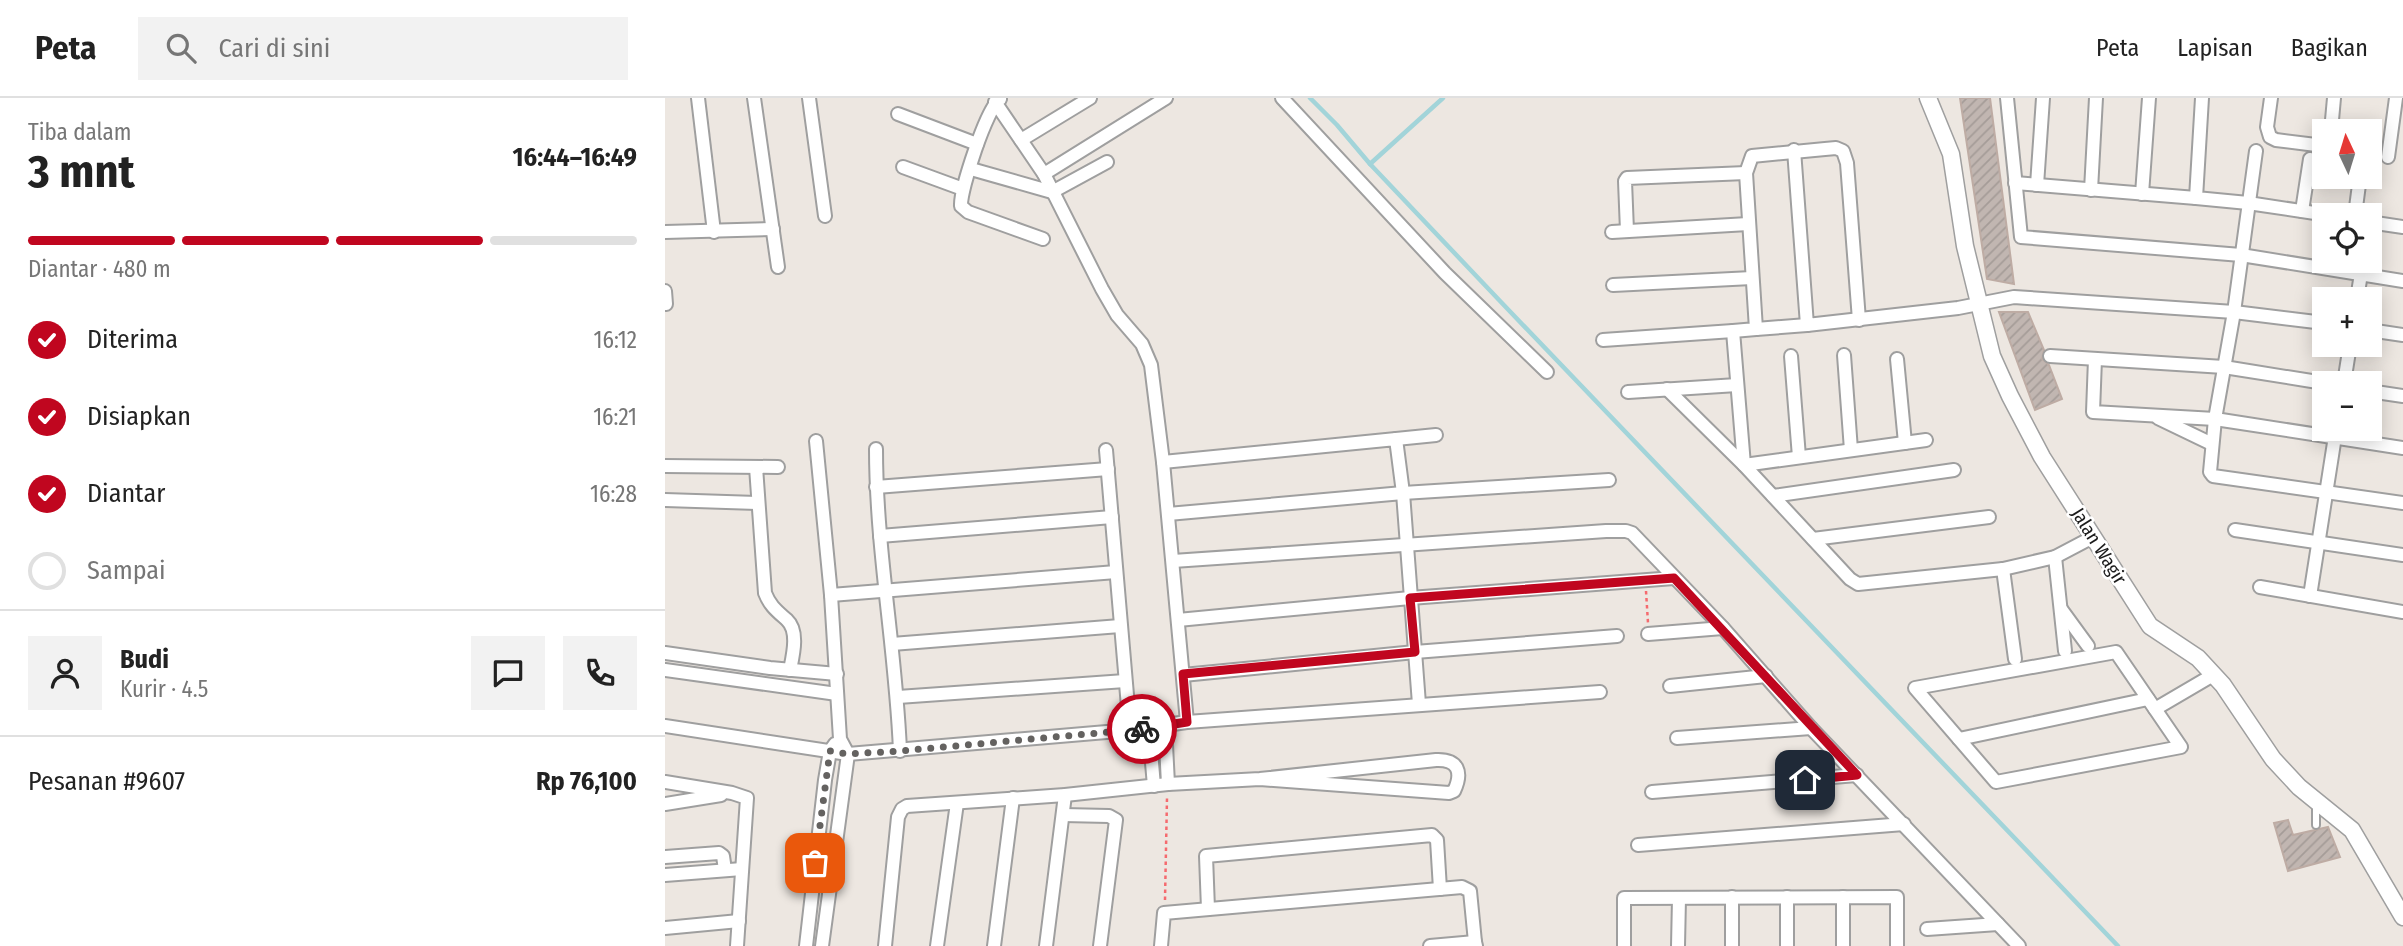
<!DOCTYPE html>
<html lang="id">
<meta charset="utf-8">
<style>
body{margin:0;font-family:"Fira Sans Condensed",sans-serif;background:#f2f2f2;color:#222;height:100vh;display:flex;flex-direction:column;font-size:26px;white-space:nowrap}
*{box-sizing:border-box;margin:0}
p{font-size:23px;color:#767676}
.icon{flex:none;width:38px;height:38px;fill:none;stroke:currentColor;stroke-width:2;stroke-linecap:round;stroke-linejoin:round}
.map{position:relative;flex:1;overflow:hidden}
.side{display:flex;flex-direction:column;background:#fff;width:665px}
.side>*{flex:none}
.needle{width:46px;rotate:356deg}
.controls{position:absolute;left:1647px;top:21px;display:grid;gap:14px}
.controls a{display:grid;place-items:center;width:70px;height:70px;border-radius:0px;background:#fff;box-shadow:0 4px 18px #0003;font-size:35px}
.pin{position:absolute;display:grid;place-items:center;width:60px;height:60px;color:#fff;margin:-30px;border-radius:14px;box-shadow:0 4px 10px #0006}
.courier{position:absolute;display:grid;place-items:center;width:70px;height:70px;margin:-35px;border:5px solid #c0061f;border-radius:50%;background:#fff;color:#222;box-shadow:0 2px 9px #0007}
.summary em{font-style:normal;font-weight:700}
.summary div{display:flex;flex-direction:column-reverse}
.summary{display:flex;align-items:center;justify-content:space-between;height:119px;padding:0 28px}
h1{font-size:46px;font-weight:700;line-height:52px}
.bar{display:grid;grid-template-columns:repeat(4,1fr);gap:10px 7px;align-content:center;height:84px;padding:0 28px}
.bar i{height:9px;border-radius:5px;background:#e0e0e0}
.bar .current{background:#c0061f}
.bar p{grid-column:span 4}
.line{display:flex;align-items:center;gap:18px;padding:0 28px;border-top:2px solid #e0e0e0}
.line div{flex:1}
.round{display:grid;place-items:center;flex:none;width:74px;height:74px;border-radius:0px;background:#f2f2f2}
ol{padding:0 28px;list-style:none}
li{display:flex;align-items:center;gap:21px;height:77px}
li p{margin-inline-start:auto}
li .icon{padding:7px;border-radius:50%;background:#c0061f;color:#fff;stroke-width:4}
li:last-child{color:#767676}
li i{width:38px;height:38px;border:4px solid #e0e0e0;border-radius:50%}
header{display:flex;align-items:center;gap:42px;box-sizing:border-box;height:98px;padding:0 35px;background:#fff;border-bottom:2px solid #e0e0e0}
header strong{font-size:33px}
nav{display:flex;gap:38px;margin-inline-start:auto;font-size:24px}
.search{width:490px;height:63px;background:#f2f2f2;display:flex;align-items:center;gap:18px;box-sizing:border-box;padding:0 24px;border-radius:0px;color:#767676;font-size:26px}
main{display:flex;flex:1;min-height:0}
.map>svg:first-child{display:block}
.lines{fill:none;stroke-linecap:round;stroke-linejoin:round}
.stream{stroke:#a2d4d9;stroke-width:4.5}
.building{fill:url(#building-hatch);stroke:#beaca4;stroke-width:2}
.service-casing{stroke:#9f9f9f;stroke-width:10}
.minor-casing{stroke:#9f9f9f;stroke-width:16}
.tertiary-casing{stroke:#9f9f9f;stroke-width:19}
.path{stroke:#f56a6e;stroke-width:2.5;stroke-dasharray:3.5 3.5;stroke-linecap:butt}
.service{stroke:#fff;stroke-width:6}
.minor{stroke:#fff;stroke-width:12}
.tertiary{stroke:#fff;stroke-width:16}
.done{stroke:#646260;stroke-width:7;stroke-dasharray:0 12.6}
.route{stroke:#c0061f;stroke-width:9}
.labels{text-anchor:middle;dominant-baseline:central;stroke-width:5;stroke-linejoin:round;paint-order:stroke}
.street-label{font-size:19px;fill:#1b1b1b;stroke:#fff}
</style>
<header>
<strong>Peta</strong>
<div class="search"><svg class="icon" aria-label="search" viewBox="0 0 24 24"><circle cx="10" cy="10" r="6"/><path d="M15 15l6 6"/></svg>Cari di sini</div>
<nav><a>Peta</a><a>Lapisan</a><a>Bagikan</a></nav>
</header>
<main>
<section class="side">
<div class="summary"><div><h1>3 mnt</h1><p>Tiba dalam</p></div><em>16:44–16:49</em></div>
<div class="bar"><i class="current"></i><i class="current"></i><i class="current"></i><i></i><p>Diantar · 480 m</p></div>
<ol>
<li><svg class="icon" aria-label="check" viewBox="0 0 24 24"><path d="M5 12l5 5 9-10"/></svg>Diterima<p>16:12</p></li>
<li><svg class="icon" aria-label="check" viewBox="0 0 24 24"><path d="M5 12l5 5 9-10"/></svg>Disiapkan<p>16:21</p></li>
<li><svg class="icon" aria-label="check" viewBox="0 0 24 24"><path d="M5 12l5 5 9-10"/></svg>Diantar<p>16:28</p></li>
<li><i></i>Sampai</li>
</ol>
<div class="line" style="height:126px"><a class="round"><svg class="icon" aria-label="person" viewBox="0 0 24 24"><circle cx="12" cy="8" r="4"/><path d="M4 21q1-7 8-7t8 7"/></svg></a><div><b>Budi</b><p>Kurir · 4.5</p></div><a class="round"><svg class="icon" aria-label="chat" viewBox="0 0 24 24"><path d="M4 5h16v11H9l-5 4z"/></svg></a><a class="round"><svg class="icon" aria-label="phone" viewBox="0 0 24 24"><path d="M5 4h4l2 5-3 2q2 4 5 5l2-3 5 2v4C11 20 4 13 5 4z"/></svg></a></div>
<div class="line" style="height:91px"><div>Pesanan #9607</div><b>Rp 76,100</b></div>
</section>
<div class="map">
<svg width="1738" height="848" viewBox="0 0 1738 848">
<defs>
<pattern id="building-hatch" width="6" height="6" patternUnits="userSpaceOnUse" patternTransform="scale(1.75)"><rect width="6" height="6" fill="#c1b6b1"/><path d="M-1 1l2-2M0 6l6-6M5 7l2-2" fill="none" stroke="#a59c98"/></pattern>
</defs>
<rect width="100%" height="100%" fill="#ede7e1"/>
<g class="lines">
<g class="stream">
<polyline points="645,0 672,27 705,66 835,203 1453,848"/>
<polyline points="705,66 778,0"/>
</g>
</g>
<g class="building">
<polygon points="1295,0 1325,0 1349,186 1322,181"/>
<polygon points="1334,214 1363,214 1379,252 1377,261 1384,267 1397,301 1370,312"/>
<polygon points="1623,722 1628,737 1663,729 1675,759 1623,773 1609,725"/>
</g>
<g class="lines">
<g class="service-casing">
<polyline id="service" points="1651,707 1651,727"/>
</g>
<g class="minor-casing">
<g id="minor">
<polyline points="33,0 49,134"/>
<polyline points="89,0 113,169"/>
<polyline points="144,0 160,118"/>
<polyline points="617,0 780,175 882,274"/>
<polyline points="1342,0 1356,139 1576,157 1738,183"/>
<polyline points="1537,0 1531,100 1583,105 1663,117"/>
<polyline points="1606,0 1602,29 1605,39 1611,42 1659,48"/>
<path d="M335,1c-13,8 -40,91 -39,107l7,6 75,27"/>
<polyline points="330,4 379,76 437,191 452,217 477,246 486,267 498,364 522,624"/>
<polyline points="233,16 312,46"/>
<polyline points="1666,33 1669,0"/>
<polyline points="356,42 425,0"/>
<polyline points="1129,52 1142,227 1293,210 1349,199 1569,214 1659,225"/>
<polyline points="1591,53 1569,214 1550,321 1545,374 1548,378 1738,405"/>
<polyline points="1723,59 1731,0"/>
<polyline points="238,69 298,91"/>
<polyline points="306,71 387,94 442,64"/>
<polyline points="379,76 501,0"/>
<polyline points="1350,85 1531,100"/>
<polyline points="1372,87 1378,0"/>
<polyline points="1426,92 1431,0"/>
<polyline points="1477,96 1484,0"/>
<polyline points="1637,113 1645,61"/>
<polyline points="1690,117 1695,79"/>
<polyline points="1704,124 1738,129"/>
<polyline points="962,133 960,83 962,80 1081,75"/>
<polyline points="0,134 108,131"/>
<polyline points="947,134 1083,126"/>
<polyline points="948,187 1087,180"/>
<polyline points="0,193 1,206"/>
<polyline points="1692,201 1698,163"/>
<polyline points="1194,222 1182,65 1178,53 1171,50 1160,51 1087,58 1081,75 1091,231 1068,233 1079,367 1185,481 1193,486 1338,471 1390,459 1428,439"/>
<polyline points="1091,231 1142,227"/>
<polyline points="1704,232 1738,237"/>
<polyline points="938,242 1068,233"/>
<polyline points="1179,257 1186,352"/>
<polyline points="1126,258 1134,359"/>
<polyline points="1385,258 1559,269 1659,285"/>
<polyline points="1232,261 1240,345"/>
<polyline points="1430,261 1428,314 1550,321 1738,350"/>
<polyline points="1679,285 1685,247"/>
<polyline points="1002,291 1079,367 1261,342"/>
<polyline points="1704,293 1738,298"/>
<polyline points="963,294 1072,287"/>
<polyline points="1493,320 1547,346"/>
<polyline points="731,341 771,337"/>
<polyline points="151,343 166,497 175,641 183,656 157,848"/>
<path d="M211,351c0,101 20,201 24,302"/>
<polyline points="441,352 465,632"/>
<polyline points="498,364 731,341 738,395 754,606"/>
<polyline points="0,368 113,369"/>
<path d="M91,369l9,126c5,13 12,18 22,27 12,11 6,35 3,50"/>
<polyline points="211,389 443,371"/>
<polyline points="1108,398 1289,372"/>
<polyline points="0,402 92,405"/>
<polyline points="503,416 738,395 944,382"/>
<polyline points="1570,432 1738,457"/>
<polyline points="215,438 447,419"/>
<polyline points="1148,441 1324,419"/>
<polyline points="1390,459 1400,553"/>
<polyline points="508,463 941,433 961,433 967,435 1058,530 1146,630 1354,848"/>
<polyline points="1338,471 1350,561"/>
<polyline points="1595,489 1738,514"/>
<polyline points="166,497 451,474"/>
<polyline points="1645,498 1671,332"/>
<polyline points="1396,511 1423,548"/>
<polyline points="513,522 745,500 1009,480"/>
<polyline points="983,536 1058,530"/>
<polyline points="227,546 455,528"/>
<polygon points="1451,554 1516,649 1331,684 1250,590"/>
<polyline points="0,555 105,570 172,576"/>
<polyline points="0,572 172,596"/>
<polyline points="518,577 750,554 952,538"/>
<polyline points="1005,588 1101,578"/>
<polyline points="233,599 460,583"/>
<polyline points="1490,611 1548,577"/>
<polyline points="500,627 503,686"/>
<polyline points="0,628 183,656 465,632 522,624 935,594"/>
<polyline points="484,630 489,688"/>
<polyline points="1012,640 1146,630"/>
<polyline points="1294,641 1483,601"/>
<polyline points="0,684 67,695 82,700 72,848"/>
<polyline points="987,694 1192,677"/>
<polyline points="0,706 56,697"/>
<polyline points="398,717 444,718 451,722 435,848"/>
<polyline points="973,747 1239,726"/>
<polyline points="0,759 54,755 58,758 60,772"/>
<polyline points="0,777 77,771"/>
<polyline points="1067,799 1067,848"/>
<polyline points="1122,799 1122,848"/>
<polyline points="543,811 541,758 767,737 772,742 775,791"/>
<polyline points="0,830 74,823"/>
<polyline points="1262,831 1333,826"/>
<polyline points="141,848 160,682 165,653 170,646"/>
<path d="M220,848l13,-129 4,-8 5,-3 158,-11 103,-11 92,-5 176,-19c22,-1 27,12 18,31l-5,2 -189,-14"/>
<polyline points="272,848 292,705"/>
<polyline points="329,848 348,700"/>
<polyline points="381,848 400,697"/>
<polyline points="496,848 499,815 797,789 805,793 810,844"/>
<polyline points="765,848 810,844 811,848"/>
<polyline points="959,848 959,800 1232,799 1232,848"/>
<polyline points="1013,848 1014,800"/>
<polyline points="1178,848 1178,799"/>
</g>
</g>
<g class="tertiary-casing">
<polyline id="tertiary" points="1263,0 1286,56 1300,148 1327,258 1345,298 1377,359 1485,528 1533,560 1558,587 1608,661 1634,689 1687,732 1738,819"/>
</g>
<g class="path">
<polyline points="981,493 983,525"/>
<polyline points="500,802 502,700"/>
</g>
<use href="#service" class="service"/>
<use href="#minor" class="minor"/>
<use href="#tertiary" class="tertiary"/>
</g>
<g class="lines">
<polyline class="done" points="150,765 165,653 183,656 235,653 477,631"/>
<polyline class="route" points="477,631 522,624 518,576 750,554 745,500 1009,480 1192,677 1140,682"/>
</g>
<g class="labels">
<g class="street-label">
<text transform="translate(1434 448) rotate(58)">Jalan Wagir</text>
</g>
</g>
</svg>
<div class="controls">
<a><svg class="needle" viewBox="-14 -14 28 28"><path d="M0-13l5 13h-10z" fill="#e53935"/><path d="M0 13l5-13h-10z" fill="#767676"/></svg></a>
<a><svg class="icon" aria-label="locate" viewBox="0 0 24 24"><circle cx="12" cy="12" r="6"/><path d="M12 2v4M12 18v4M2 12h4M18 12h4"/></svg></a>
<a>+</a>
<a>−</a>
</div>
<div class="pin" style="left:150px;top:765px;background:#ea580c"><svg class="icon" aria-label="bag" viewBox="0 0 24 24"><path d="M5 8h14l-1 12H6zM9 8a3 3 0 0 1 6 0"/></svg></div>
<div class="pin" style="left:1140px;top:682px;background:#1f2937"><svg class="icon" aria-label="home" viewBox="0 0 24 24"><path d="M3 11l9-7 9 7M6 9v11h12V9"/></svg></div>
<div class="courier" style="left:477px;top:631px"><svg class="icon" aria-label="bike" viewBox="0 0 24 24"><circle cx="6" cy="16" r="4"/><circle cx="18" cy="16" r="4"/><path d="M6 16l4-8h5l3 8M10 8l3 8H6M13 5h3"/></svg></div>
</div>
</main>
